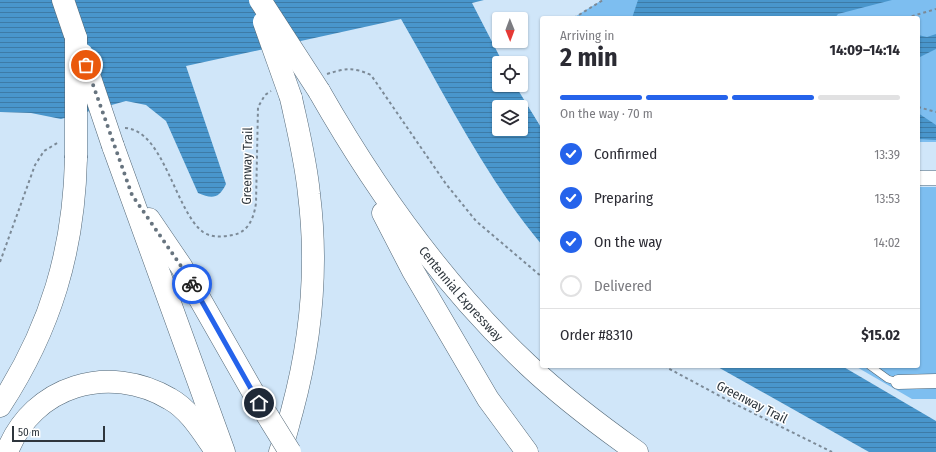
<!DOCTYPE html>
<meta charset="utf-8">
<style>
body{margin:0;font-family:"Fira Sans Condensed",sans-serif;background:#f2f2f3;color:#2b2b33;height:100vh;display:flex;flex-direction:column;font-size:15px;white-space:nowrap}
*{box-sizing:border-box;margin:0}
p{font-size:13px;color:#7c7c81}
.icon{flex:none;width:22px;height:22px;fill:none;stroke:currentColor;stroke-width:2;stroke-linecap:round;stroke-linejoin:round}
.map{position:relative;flex:1;overflow:hidden}
.drawer{position:absolute;left:540px;top:16px;width:380px;height:352px;display:flex;flex-direction:column;background:#fff;border-radius:4px;box-shadow:0 1px 3px #0004}
.drawer>*{flex:none}
.needle{width:26px;rotate:179deg}
.buttons{position:absolute;left:492px;top:12px;display:grid;gap:8px}
.buttons a{display:grid;place-items:center;width:36px;height:36px;border-radius:4px;background:#fff;box-shadow:0 1px 3px #0004;font-size:20px}
.scale{position:absolute;left:12px;bottom:10px;width:93px;box-sizing:border-box;padding-left:4px;border:2px solid #2e363d;border-top:0;font-size:11px;line-height:14px;white-space:nowrap;color:#2e363d;-webkit-text-stroke:3px #fff;paint-order:stroke}
.pin{position:absolute;display:grid;place-items:center;width:34px;height:34px;color:#fff;margin:-17px;border:2px solid #fff;border-radius:50%;box-shadow:0 1px 4px #0007}
.courier{position:absolute;display:grid;place-items:center;width:40px;height:40px;margin:-20px;border:3px solid #2563eb;border-radius:50%;background:#fff;color:#222;box-shadow:0 1px 5px #0007}
.headline em{font-style:normal;font-weight:700}
.headline div{display:flex;flex-direction:column-reverse}
.headline{display:flex;align-items:center;justify-content:space-between;height:68px;padding:0 20px}
h1{font-size:26px;font-weight:700;line-height:30px}
.bar{display:grid;grid-template-columns:repeat(4,1fr);gap:6px 4px;align-content:center;height:48px;padding:0 20px}
.bar i{height:5px;border-radius:3px;background:#e1e1e2}
.bar .selected{background:#2563eb}
.bar p{grid-column:span 4}
.line{display:flex;align-items:center;gap:10px;padding:0 20px;border-top:1px solid #e1e1e2}
.line div{flex:1}
ol{padding:0 20px;list-style:none}
li{display:flex;align-items:center;gap:12px;height:44px}
li p{margin-inline-start:auto}
li .icon{padding:4px;border-radius:50%;background:#2563eb;color:#fff;stroke-width:4}
li:last-child{color:#7c7c81}
li i{width:22px;height:22px;border:2px solid #e1e1e2;border-radius:50%}
.map>svg:first-child{display:block}
.park{fill:#7dbef0}
.water{fill:url(#water-rules);fill-rule:evenodd}
.lines{fill:none;stroke-linecap:round;stroke-linejoin:round}
.lane-casing{stroke:#536776;stroke-width:8}
.street-casing{stroke:#536776;stroke-width:15}
.highway-casing{stroke:#536776;stroke-width:23}
.path{stroke:#7c8a97;stroke-width:2;stroke-dasharray:3 3;stroke-linecap:butt}
.lane{stroke:#fff;stroke-width:7}
.street{stroke:#fff;stroke-width:14}
.highway{stroke:#fff;stroke-width:22}
.highway-bridge-casing{stroke:#536776;stroke-width:23;stroke-linecap:butt}
.highway-bridge{stroke:#fff;stroke-width:22}
.done{stroke:#67747f;stroke-width:4;stroke-dasharray:0 7.2}
.route{stroke:#2563eb;stroke-width:5}
.labels{text-anchor:middle;dominant-baseline:central;stroke-width:3;stroke-linejoin:round;paint-order:stroke}
.street-label{font-size:13px;fill:#2e363d;stroke:#fff}
</style>
<div class="map">
<svg width="936" height="452" viewBox="0 0 936 452">
<defs>
<pattern id="water-rules" width="6" height="5" patternUnits="userSpaceOnUse"><rect width="6" height="5" fill="#4996cc"/><path d="M0 2.5h6" fill="none" stroke="#3d7ba7"/></pattern>
</defs>
<rect width="100%" height="100%" fill="#d0e6f9"/>
<g class="park">
<polygon points="602,0 936,0 936,142 918,142 918,18 573,18"/>
<polygon points="918,187 936,187 936,399 912,399 855,366 918,366"/>
</g>
<g class="water">
<path d="M0,0h484l-12,3 31,60h-4v22h16l27,44v116c-57,-68 -97,-150 -141,-226l-215,47 40,118c-7,15 -14,15 -28,9l-32,-72 -20,-16 -20,-4 -65,18 -30,-6 -31,-1zM499,107h22v22h-22z"/>
<polygon points="638,0 892,0 838,14 835,18 632,18"/>
<polygon points="936,34 936,49 918,58 918,35 927,37"/>
<polygon points="918,113 936,125 936,140 918,139"/>
<polygon points="716,366 842,366 936,421 936,452 869,452"/>
</g>
<g class="lines">
<g class="lane-casing">
<polyline id="lane" points="870,366 888,379 898,382"/>
</g>
<g class="street-casing">
<g id="street">
<polyline points="918,178 936,178"/>
<polyline points="898,382 936,381"/>
</g>
</g>
<g class="highway-casing">
<g id="highway">
<polyline points="63,0 76,38"/>
<path id="s1" d="M319,91c57,100 125,195 209,274 34,32 71,60 109,87"/>
<polyline points="113,146 224,452"/>
<polyline points="383,213 413,271 488,399 527,452"/>
<polyline points="149,219 181,266 254,394"/>
<path d="M0,406c51,-78 74,-156 76,-248"/>
<path d="M7,452c26,-67 102,-89 163,-53 20,11 33,34 46,52"/>
<path d="M280,452c5,-13 8,-27 12,-41 19,-70 26,-145 17,-217 -3,-32 -11,-64 -18,-96"/>
</g>
</g>
<g class="path">
<polyline points="574,18 603,0"/>
<polyline points="906,18 936,9"/>
<path d="M327,74c19,-6 26,-7 44,1l75,109 30,37 66,56"/>
<polyline points="918,107 936,112"/>
<path d="M125,128c39,2 50,83 78,104 9,6 20,5 30,3 16,-3 21,-18 23,-32l2,-96 7,-12 6,-4"/>
<polyline points="0,262 35,165 44,151 59,142"/>
<polyline points="664,366 731,402 832,452"/>
</g>
<use href="#lane" class="lane"/>
<use href="#street" class="street"/>
<use href="#highway" class="highway"/>
<g class="highway-bridge-casing">
<g id="highway-bridge">
<polyline points="260,0 319,91"/>
<polyline points="264,22 291,98"/>
<polyline points="82,54 113,146"/>
<polyline points="76,158 76,38"/>
<polyline points="254,394 290,452"/>
</g>
</g>
<use href="#highway-bridge" class="highway-bridge"/>
</g>
<g class="lines">
<polyline class="done" points="86,65 132,195 181,266 192,284"/>
<polyline class="route" points="192,284 259,403"/>
</g>
<g class="labels">
<g class="street-label">
<text transform="translate(247 166) rotate(-89)">Greenway Trail</text>
<text stroke="none"><textPath href="#s1" startOffset="248">Centennial Expressway</textPath></text>
<text transform="translate(752 402) rotate(27)">Greenway Trail</text>
</g>
</g>
</svg>
<div class="buttons">
<a><svg class="needle" viewBox="-14 -14 28 28"><path d="M0-13l5 13h-10z" fill="#e53935"/><path d="M0 13l5-13h-10z" fill="#7c7c81"/></svg></a>
<a><svg class="icon" aria-label="locate" viewBox="0 0 24 24"><circle cx="12" cy="12" r="6"/><path d="M12 2v4M12 18v4M2 12h4M18 12h4"/></svg></a>
<a><svg class="icon" aria-label="layers" viewBox="0 0 24 24"><path d="M12 4l9 5-9 5-9-5zM3 14l9 5 9-5"/></svg></a>
</div>
<div class="scale">50 m</div>
<div class="pin" style="left:86px;top:65px;background:#ea580c"><svg class="icon" aria-label="bag" viewBox="0 0 24 24"><path d="M5 8h14l-1 12H6zM9 8a3 3 0 0 1 6 0"/></svg></div>
<div class="pin" style="left:259px;top:403px;background:#1f2937"><svg class="icon" aria-label="home" viewBox="0 0 24 24"><path d="M3 11l9-7 9 7M6 9v11h12V9"/></svg></div>
<div class="courier" style="left:192px;top:284px"><svg class="icon" aria-label="bike" viewBox="0 0 24 24"><circle cx="6" cy="16" r="4"/><circle cx="18" cy="16" r="4"/><path d="M6 16l4-8h5l3 8M10 8l3 8H6M13 5h3"/></svg></div>
<section class="drawer">
<div class="headline"><div><h1>2 min</h1><p>Arriving in</p></div><em>14:09–14:14</em></div>
<div class="bar"><i class="selected"></i><i class="selected"></i><i class="selected"></i><i></i><p>On the way · 70 m</p></div>
<ol>
<li><svg class="icon" aria-label="check" viewBox="0 0 24 24"><path d="M5 12l5 5 9-10"/></svg>Confirmed<p>13:39</p></li>
<li><svg class="icon" aria-label="check" viewBox="0 0 24 24"><path d="M5 12l5 5 9-10"/></svg>Preparing<p>13:53</p></li>
<li><svg class="icon" aria-label="check" viewBox="0 0 24 24"><path d="M5 12l5 5 9-10"/></svg>On the way<p>14:02</p></li>
<li><i></i>Delivered</li>
</ol>
<div class="line" style="height:52px"><div>Order #8310</div><b>$15.02</b></div>
</section>
</div>
